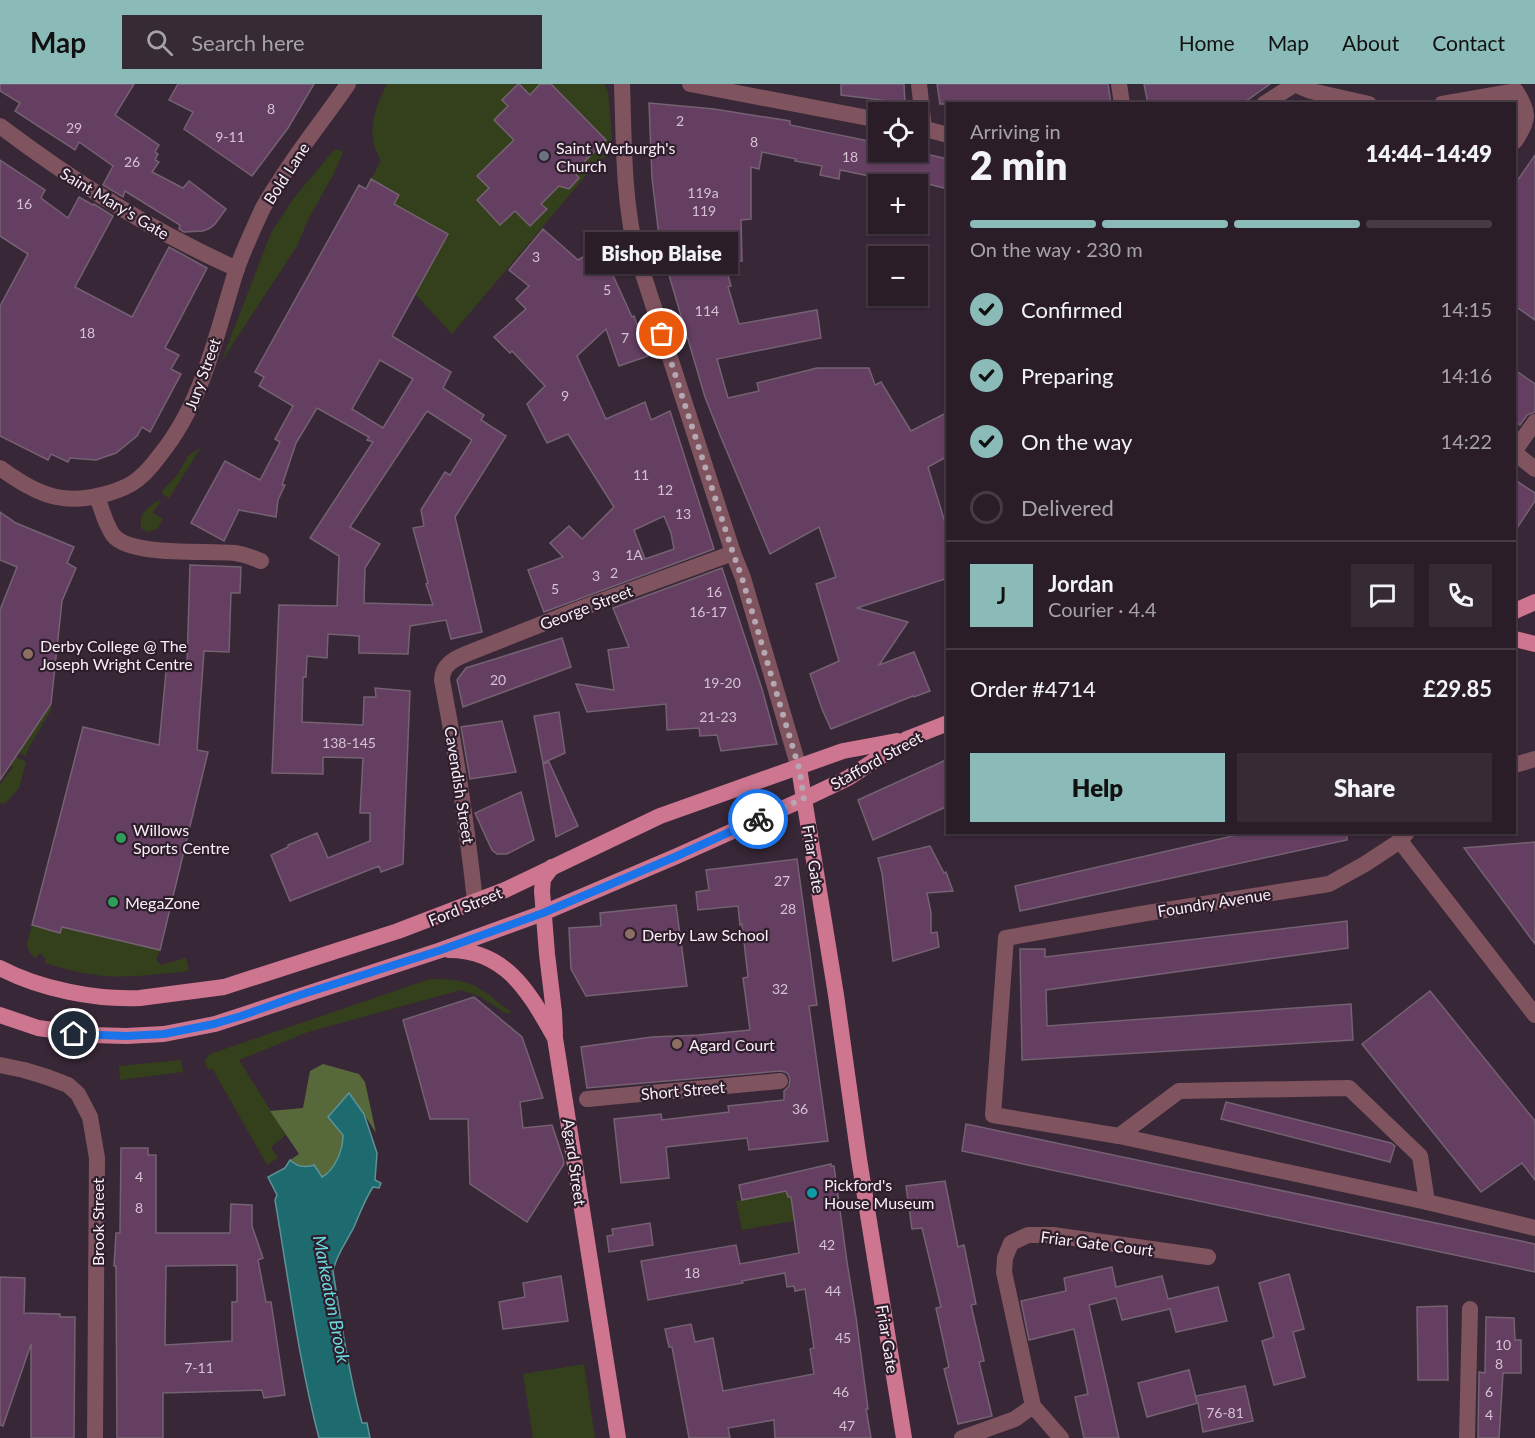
<!DOCTYPE html>
<meta charset="utf-8">
<style>
body{margin:0;font-family:Lato,sans-serif;background:#362a34;color:#f1f3f6;height:100vh;display:flex;flex-direction:column;font-size:22px;white-space:nowrap}
*{box-sizing:border-box;margin:0}
p{font-size:20px;color:#a5a2a8}
.icon{flex:none;width:33px;height:33px;fill:none;stroke:currentColor;stroke-width:2;stroke-linecap:round;stroke-linejoin:round}
.map{position:relative;flex:1;overflow:hidden}
.drawer{position:absolute;left:946px;top:18px;width:570px;height:732px;display:flex;flex-direction:column;background:#2a1d28;border-radius:0px;box-shadow:0 2px 4px #0004,0 0 0 2px #463b45}
.drawer>*{flex:none}
.tools{position:absolute;left:868px;top:18px;display:grid;gap:12px}
.tools a{display:grid;place-items:center;width:60px;height:60px;border-radius:0px;background:#2a1d28;box-shadow:0 2px 4px #0004,0 0 0 2px #463b45;font-size:30px}
.pin{position:absolute;display:grid;place-items:center;width:51px;height:51px;color:#fff;margin:-26px;border:3px solid #fff;border-radius:50%;box-shadow:0 2px 6px #0007}
.courier{position:absolute;display:grid;place-items:center;width:60px;height:60px;margin:-30px;border:4px solid #1a73e8;border-radius:50%;background:#fff;color:#222;box-shadow:0 2px 8px #0007}
.bubble{position:absolute;height:42px;border-radius:0px;background:#2a1d28;box-shadow:0 2px 4px #0004,0 0 0 2px #463b45;font-size:20px;font-weight:800;line-height:42px;text-align:center}
.overview em{font-style:normal;font-weight:800}
.overview div{display:flex;flex-direction:column-reverse}
.overview{display:flex;align-items:center;justify-content:space-between;height:102px;padding:0 24px}
h1{font-size:39px;font-weight:800;line-height:45px}
.bar{display:grid;grid-template-columns:repeat(4,1fr);gap:9px 6px;align-content:center;height:72px;padding:0 24px}
.bar i{height:8px;border-radius:4px;background:#463b45}
.bar .on{background:#8bbbb9}
.bar p{grid-column:span 4}
.line{display:flex;align-items:center;gap:15px;padding:0 24px;border-top:2px solid #463b45}
.line div{flex:1}
.round{display:grid;place-items:center;flex:none;width:63px;height:63px;border-radius:0px;background:#362a34}
ol{padding:0 24px;list-style:none}
li{display:flex;align-items:center;gap:18px;height:66px}
li p{margin-inline-start:auto}
li .icon{padding:6px;border-radius:50%;background:#8bbbb9;color:#111;stroke-width:4}
li:last-child{color:#a5a2a8}
li i{width:33px;height:33px;border:3px solid #463b45;border-radius:50%}
.action{display:flex;gap:12px;margin-top:auto;padding:12px 24px}
.action a{flex:1;height:69px;border-radius:0px;background:#8bbbb9;color:#111;font-size:24px;font-weight:800;line-height:69px;text-align:center}
.action a+a{background:#362a34;color:#f1f3f6}
header{display:flex;align-items:center;gap:36px;box-sizing:border-box;height:84px;padding:0 30px;background:#8bbbb9;color:#111}
header strong{font-size:28px}
nav{display:flex;gap:33px;margin-inline-start:auto;font-size:21px}
.search{width:420px;height:54px;background:#362a34;display:flex;align-items:center;gap:15px;box-sizing:border-box;padding:0 21px;border-radius:0px;color:#a5a2a8;font-size:22px}
.map>svg:first-child{display:block}
.green{fill:#33401b}
.forest{fill:#57693b}
.water{fill:#1d6b6e;stroke:#5f9297;stroke-width:1.5}
.building{fill:#653f62;stroke:#746172;stroke-width:1.5;fill-rule:evenodd}
.lines{fill:none;stroke-linecap:round;stroke-linejoin:round}
.pedestrian{stroke:#7f545f;stroke-width:16}
.minor{stroke:#7f545f;stroke-width:16}
.tertiary{stroke:#7f545f;stroke-width:16}
.primary{stroke:#ce7690;stroke-width:16}
.done{stroke:#b5a8b3;stroke-width:6;stroke-dasharray:0 10.8}
.route{stroke:#1a73e8;stroke-width:8}
.worship-dot{fill:#6b7280;stroke:#2e1e2c;stroke-width:2}
.education-dot{fill:#8d6e63;stroke:#2e1e2c;stroke-width:2}
.leisure-dot{fill:#2e9e5b;stroke:#2e1e2c;stroke-width:2}
.culture-dot{fill:#0f9aa8;stroke:#2e1e2c;stroke-width:2}
.labels{text-anchor:middle;dominant-baseline:central;stroke-width:4.5;stroke-linejoin:round;paint-order:stroke}
.number-label{font-size:14px;fill:#d4c2d2}
.poi-label{font-size:16px;fill:#f9eef7;stroke:#2e1e2c;text-anchor:start}
.street-label{font-size:16px;fill:#f9eef7;stroke:#2e1e2c}
.water-label{font-size:18px;font-style:italic;fill:#69dadf;stroke:#2e1e2c}
</style>
<header>
<strong>Map</strong>
<div class="search"><svg class="icon" aria-label="search" viewBox="0 0 24 24"><circle cx="10" cy="10" r="6"/><path d="M15 15l6 6"/></svg>Search here</div>
<nav><a>Home</a><a>Map</a><a>About</a><a>Contact</a></nav>
</header>
<div class="map">
<svg width="1535" height="1354" viewBox="0 0 1535 1354">
<rect width="100%" height="100%" fill="#382736"/>
<g class="green">
<path d="M387,0h217l4,8 5,58 -25,23 -136,161 -37,-40 33,-60 -54,-30 -23,-25 10,-18c-16,-26 -7,-52 6,-77z"/>
<polygon points="334,66 340,66 343,69 333,91 309,134 297,162 221,278 271,149 293,115"/>
<polygon points="201,363 169,414 163,411 162,407 178,390 188,372"/>
<path d="M159,416l1,2 -7,11 10,6 -6,10 -10,3 -6,-4c-2,-16 6,-19 18,-28z"/>
<polygon points="50,621 52,624 27,667 26,672 18,668"/>
<polygon points="0,665 26,678 19,704 5,720 0,719 0,700 13,683 0,674"/>
<path d="M32,841l28,8 2,-6 98,23 -4,10 5,5 25,-7 3,13c-31,3 -63,8 -93,4 -17,-2 -34,-7 -51,-12v-5l-5,-5 -4,5c-14,-9 -7,-19 -4,-33z"/>
<path d="M430,895c15,0 33,0 47,8 13,7 22,18 35,25l-5,2 -28,-18 -18,-6 -153,42 -69,28 47,75 -15,12 7,11 -11,7 -55,-97 -3,2 -3,-4 -1,-6 5,-6z"/>
<polygon points="181,976 183,988 120,996 119,982"/>
<polygon points="786,1107 788,1113 800,1111 804,1135 742,1146 736,1117"/>
<polygon points="584,1280 595,1354 533,1354 523,1290"/>
</g>
<path class="forest" d="M323,980l36,10 6,8 11,51 -12,-19 -16,-20c-3,24 -2,70 -26,83l-8,-12c-9,3 -17,2 -24,-5l9,-6 -29,-43 33,-3 7,-37z"/>
<path class="water" d="M349,1009l15,21 13,39 -2,27 6,3 -2,5 -6,-1c-8,12 -13,26 -19,40 -7,14 -18,28 -21,44 8,51 16,103 29,152h5l3,15h-51c-20,-76 -30,-155 -43,-232l-1,-6 2,-5 -9,-18 17,-9 5,-8c7,7 15,8 24,5l8,12c13,-7 21,-27 21,-42l-15,-18z"/>
<g class="building">
<polygon points="0,0 134,0 115,31 159,61 155,68 158,70 155,76 159,78 152,88 183,104 189,97 226,125 215,140 210,144 203,147 184,148 179,145 180,141 125,107 123,113 103,101 113,82 79,58 75,66 15,27 20,19 0,7"/>
<polygon points="178,0 314,0 288,44 252,92 184,45 193,28 169,16"/>
<polygon points="518,0 519,0 530,11 540,0 551,0 606,56 574,88 579,94 569,105 559,102 541,120 547,125 530,142 515,127 500,141 477,116 489,104 477,92 514,56 494,36 508,22 502,16"/>
<polygon points="841,0 904,0 905,19 841,11"/>
<polygon points="937,0 1108,0 1111,20 940,20"/>
<polygon points="1144,0 1270,0 1242,20 1148,20"/>
<polygon points="649,19 714,25 790,37 790,41 879,59 879,68 917,68 948,75 948,105 900,93 899,98 840,86 839,95 820,91 822,82 795,77 796,75 762,68 759,85 751,83 751,135 741,136 742,177 724,177 731,202 728,203 739,240 817,226 821,254 717,275 728,314 759,307 757,299 817,284 869,284 875,301 881,298 911,347 948,328 948,372 928,383 948,448 948,494 857,524 908,538 879,581 914,568 930,607 914,613 913,612 831,645 822,625 810,590 839,577 816,500 836,493 819,443 770,470 720,351 705,313 669,191 658,144 652,94"/>
<polygon points="1535,71 1535,236 1515,222 1515,100"/>
<polygon points="0,76 45,106 41,114 68,134 79,113 93,121 94,120 113,132 75,203 132,233 169,163 207,184 165,264 179,271 171,285 181,290 150,348 142,343 137,352 116,369 96,376 70,374 68,378 51,370 48,376 0,352 0,222 28,170 0,152"/>
<path d="M371,95l28,16 -5,9 54,30 -56,102 59,36 -8,16 41,27 -3,5 25,16 -51,81 27,115 -31,7 -5,-19 -36,6 -2,28 -49,-1v-17l-31,-2 -1,24 -20,-2 -1,21h-3l-1,45 61,3 1,-28h12l-1,-9 35,3 -7,173 -22,8 -2,-6 -89,35 -19,-46 17,-8v-2l29,-12 11,25 42,-17v-28h-10l3,-55 -40,-1v17l-51,-1 7,-168 58,1 2,-50 -29,-18 63,-96 -6,-2 2,-3 -52,-29 -21,35 -14,42h3l-7,15 -2,17 -37,-7 -15,31 -33,-18 34,-62 35,19 20,-38 -5,-3 18,-33 -34,-20 5,-9 -9,-5 104,-187 7,4zM380,276l33,19 -30,49 -31,-19zM427,327l45,29 -22,35 -5,-3 -24,38 3,16 -11,2 15,55 -2,1 7,21 -69,-2 1,-35 15,-24 -30,-17z"/>
<path d="M543,145l35,31 22,-13 32,70 2,-1 14,40 -29,10 -13,-37 -29,27 29,63 39,-17 6,18 19,-9 44,138 -170,63 -16,-42 35,-13 -13,-14 19,-17 13,13 32,-32 -46,-73 -21,9 -20,-39 18,-18 -33,-35 -2,2 -16,-16 32,-28 -10,-10 13,-13 -20,-16zM664,432l7,17 3,16 -29,10 -11,-29z"/>
<polygon points="1515,286 1535,300 1535,328 1527,331 1520,341 1515,337"/>
<polygon points="1515,396 1535,409 1535,417 1515,447"/>
<polygon points="0,428 16,439 74,463 67,479 76,484 62,517 51,620 0,696 0,526 17,483 0,476"/>
<polygon points="190,481 241,483 240,509 231,509 229,568 204,567 197,666 208,668 160,866 62,843 60,849 32,841 83,643 159,661 167,578 187,581"/>
<polygon points="722,484 762,605 777,660 721,667 717,651 700,652 699,644 667,646 666,620 587,628 576,600 614,606 608,566 629,563 613,524"/>
<polygon points="562,554 571,583 463,623 457,596 466,584"/>
<polygon points="559,628 565,669 543,679 534,632"/>
<polygon points="502,637 516,688 470,695 461,643"/>
<polygon points="948,675 948,722 873,756 858,716"/>
<polygon points="549,678 578,742 556,753 543,680"/>
<polygon points="521,708 534,756 507,770 497,770 492,766 475,729"/>
<polygon points="1250,748 1347,748 1347,756 1020,827 1015,802"/>
<polygon points="1535,758 1535,860 1464,764"/>
<polygon points="930,762 944,789 946,788 953,807 927,809 931,829 931,849 937,848 939,863 893,877 882,789 878,774"/>
<polygon points="797,775 817,921 809,922 828,1057 749,1066 747,1054 666,1063 669,1094 621,1099 614,1035 661,1030 662,1036 729,1028 728,1022 784,1016 784,1007 789,1002 790,995 788,990 785,988 780,987 587,1004 581,963 652,953 699,951 750,946 743,894 748,893 742,840 740,841 738,822 698,826 696,808 709,806 706,786"/>
<polygon points="676,821 687,902 586,912 571,885 569,844 601,842 600,829"/>
<polygon points="1347,837 1348,864 1046,906 1047,942 1351,920 1353,956 1022,976 1020,865 1045,865 1045,873"/>
<polygon points="1430,907 1535,1037 1535,1096 1522,1079 1481,1108 1362,960"/>
<polygon points="474,913 522,953 543,1014 520,1018 523,1044 552,1041 563,1074 564,1080 527,1138 470,1100 468,1035 430,1035 403,936"/>
<polygon points="1226,1018 1391,1059 1395,1062 1390,1078 1221,1035"/>
<polygon points="966,1040 1535,1160 1535,1188 962,1067"/>
<path d="M121,1064h27v7h8v78h74l1,-29 21,1v21l11,32 -5,2 8,42h5l14,93 -21,3 -2,-8 -99,3v45h-46l-1,-172h-2l2,-33h4zM237,1181v37h-5v39l-67,4 1,-79z"/>
<polygon points="831,1080 831,1082 834,1082 847,1178 856,1233 868,1325 866,1325 871,1354 775,1354 774,1336 728,1344 730,1354 689,1354 672,1263 669,1263 665,1245 691,1240 695,1258 713,1254 723,1307 814,1290 810,1265 814,1264 805,1205 795,1207 794,1202 787,1203 785,1189 742,1197 743,1199 648,1216 641,1177 736,1161 740,1180 799,1169 791,1113 788,1113 786,1107 742,1116 739,1101"/>
<polygon points="945,1097 958,1163 964,1161 976,1220 971,1221 984,1277 979,1278 992,1332 958,1340 944,1285 949,1283 936,1224 941,1223 922,1144 912,1145 906,1102"/>
<polygon points="650,1139 653,1161 609,1168 607,1152 613,1151 612,1145"/>
<polygon points="1112,1183 1116,1203 1162,1192 1168,1215 1218,1203 1227,1237 1176,1248 1170,1225 1122,1236 1116,1214 1089,1221 1119,1354 1084,1354 1075,1313 1088,1310 1074,1245 1029,1256 1021,1217 1066,1207 1064,1194"/>
<polygon points="1289,1190 1304,1245 1293,1248 1305,1293 1274,1301 1262,1257 1274,1253 1259,1199"/>
<polygon points="561,1192 568,1237 503,1245 499,1218 525,1213 523,1199"/>
<polygon points="0,1193 25,1194 24,1229 60,1230 60,1233 75,1233 74,1354 31,1354 31,1260 3,1342 0,1341"/>
<polygon points="1447,1222 1448,1296 1418,1296 1417,1223"/>
<polygon points="1486,1233 1514,1234 1515,1256 1521,1256 1521,1289 1503,1289 1499,1354 1478,1354 1479,1288 1485,1289"/>
<polygon points="1189,1286 1197,1318 1196,1312 1245,1302 1253,1337 1203,1348 1198,1319 1147,1333 1138,1299"/>
</g>
<g class="lines">
<polyline class="pedestrian" points="587,1015 780,997"/>
<g class="minor">
<polyline points="919,0 924,44"/>
<polyline points="1119,0 1122,20"/>
<polyline points="1294,0 1311,7 1369,20"/>
<path d="M1442,20l74,-13c13,22 14,28 -1,50"/>
<path d="M0,42c74,56 152,105 237,143"/>
<polyline points="1515,366 1535,338"/>
<path d="M97,413c5,12 8,27 16,38 17,22 94,15 122,18 9,1 18,5 26,8"/>
<polyline points="1515,681 1535,675"/>
<polyline points="1407,748 1400,757 1365,780 1329,800 1141,830 1006,854 993,1031 1119,1052 1427,1118 1535,1144"/>
<polyline points="1400,757 1535,931"/>
<path d="M475,817c-8,-74 -19,-148 -33,-221 0,-15 12,-21 24,-26l116,-46 151,-55"/>
<polyline points="0,981 24,986 47,993 68,1001 78,1010 90,1033 97,1074 95,1354"/>
<polyline points="1119,1052 1179,1007 1349,1004 1420,1072 1427,1118"/>
<polyline points="1033,1322 1004,1188 1005,1174 1011,1159 1028,1151 1053,1151 1208,1173"/>
<polyline points="962,1354 1015,1335 1033,1322 1061,1354"/>
<polyline points="1467,1354 1470,1225"/>
</g>
<g class="tertiary">
<path d="M622,0c2,56 1,113 14,168l97,301 10,25 56,190"/>
<polyline points="690,0 879,36"/>
<polyline points="1264,20 1295,0"/>
<polyline points="918,43 948,51"/>
<polyline points="1515,369 1535,385"/>
<path d="M0,384c33,24 60,38 101,27 10,-2 21,-6 30,-11 12,-7 21,-18 29,-29 43,-53 56,-120 76,-184 7,-20 16,-39 25,-59 4,-9 10,-18 16,-27 21,-35 48,-67 71,-101"/>
</g>
<g class="primary">
<polyline points="1515,527 1535,518"/>
<polyline points="1515,555 1535,560"/>
<polyline points="799,684 836,911 859,1075 904,1354"/>
<polyline points="552,783 543,795 542,807 547,870 554,928 555,950"/>
<path d="M449,866c58,0 81,44 106,88l63,400"/>
<path d="M0,884c40,21 95,32 140,30l84,-11 174,-56 107,-41 155,-74 183,-65 54,-10"/>
<polyline points="0,931 38,944 91,951 126,952 164,950 215,940 441,866 543,829 677,772 804,715 848,694 907,655 948,639"/>
</g>
</g>
<g class="lines">
<polyline class="done" points="662,250 733,469 742,494 799,684 804,714 758,735"/>
<polyline class="route" points="74,950 126,952 164,950 214,940 241,932 300,911 441,866 543,829 677,772 758,735"/>
</g>
<circle class="worship-dot" cx="544" cy="72" r="6"/>
<g class="education-dot">
<circle cx="28" cy="570" r="6"/>
<circle cx="630" cy="850" r="6"/>
<circle cx="677" cy="960" r="6"/>
</g>
<g class="leisure-dot">
<circle cx="121" cy="754" r="6"/>
<circle cx="113" cy="818" r="6"/>
</g>
<circle class="culture-dot" cx="812" cy="1109" r="6"/>
<g class="labels">
<g class="number-label">
<text x="271" y="24">8</text>
<text x="680" y="36">2</text>
<text x="74" y="43">29</text>
<text x="230" y="52">9-11</text>
<text x="754" y="57">8</text>
<text x="850" y="72">18</text>
<text x="132" y="77">26</text>
<text x="703" y="108">119a</text>
<text x="24" y="119">16</text>
<text x="704" y="126">119</text>
<text x="536" y="172">3</text>
<text x="607" y="205">5</text>
<text x="707" y="226">114</text>
<text x="87" y="248">18</text>
<text x="625" y="253">7</text>
<text x="565" y="311">9</text>
<text x="641" y="390">11</text>
<text x="665" y="405">12</text>
<text x="683" y="429">13</text>
<text x="634" y="470">1A</text>
<text x="614" y="488">2</text>
<text x="596" y="491">3</text>
<text x="555" y="504">5</text>
<text x="714" y="507">16</text>
<text x="708" y="527">16-17</text>
<text x="498" y="595">20</text>
<text x="722" y="598">19-20</text>
<text x="718" y="632">21-23</text>
<text x="349" y="658">138-145</text>
<text x="782" y="796">27</text>
<text x="788" y="824">28</text>
<text x="780" y="904">32</text>
<text x="800" y="1024">36</text>
<text x="139" y="1092">4</text>
<text x="139" y="1123">8</text>
<text x="827" y="1160">42</text>
<text x="692" y="1188">18</text>
<text x="833" y="1206">44</text>
<text x="843" y="1253">45</text>
<text x="1503" y="1260">10</text>
<text x="1499" y="1279">8</text>
<text x="199" y="1283">7-11</text>
<text x="841" y="1307">46</text>
<text x="1489" y="1307">6</text>
<text x="1225" y="1328">76-81</text>
<text x="1489" y="1330">4</text>
<text x="847" y="1341">47</text>
</g>
<g class="poi-label">
<text x="556" y="63">Saint Werburgh's<tspan x="556" dy="18">Church</tspan></text>
<text x="40" y="561">Derby College @ The<tspan x="40" dy="18">Joseph Wright Centre</tspan></text>
<text x="133" y="745">Willows<tspan x="133" dy="18">Sports Centre</tspan></text>
<text x="125" y="818">MegaZone</text>
<text x="642" y="850">Derby Law School</text>
<text x="689" y="960">Agard Court</text>
<text x="824" y="1100">Pickford's<tspan x="824" dy="18">House Museum</tspan></text>
</g>
<g class="street-label">
<text transform="translate(286 89) rotate(-57)">Bold Lane</text>
<text transform="translate(115 119) rotate(31)">Saint Mary's Gate</text>
<text transform="translate(202 290) rotate(-70)">Jury Street</text>
<text transform="translate(586 523) rotate(-21)">George Street</text>
<text transform="translate(876 676) rotate(-29)">Stafford Street</text>
<text transform="translate(460 701) rotate(81)">Cavendish Street</text>
<text transform="translate(814 775) rotate(81)">Friar Gate</text>
<text transform="translate(1214 818) rotate(-9)">Foundry Avenue</text>
<text transform="translate(465 822) rotate(-22)">Ford Street</text>
<text transform="translate(683 1006) rotate(-5)">Short Street</text>
<text transform="translate(575 1078) rotate(82)">Agard Street</text>
<text transform="translate(97 1138) rotate(-90)">Brook Street</text>
<text transform="translate(1097 1159) rotate(7)">Friar Gate Court</text>
<text transform="translate(888 1255) rotate(81)">Friar Gate</text>
</g>
<g class="water-label">
<text transform="translate(332 1215) rotate(79)">Markeaton Brook</text>
</g>
</g>
</svg>
<div class="tools">
<a><svg class="icon" aria-label="locate" viewBox="0 0 24 24"><circle cx="12" cy="12" r="6"/><path d="M12 2v4M12 18v4M2 12h4M18 12h4"/></svg></a>
<a>+</a>
<a>−</a>
</div>
<div class="pin" style="left:662px;top:250px;background:#ea580c"><svg class="icon" aria-label="bag" viewBox="0 0 24 24"><path d="M5 8h14l-1 12H6zM9 8a3 3 0 0 1 6 0"/></svg></div>
<div class="pin" style="left:74px;top:950px;background:#1f2937"><svg class="icon" aria-label="home" viewBox="0 0 24 24"><path d="M3 11l9-7 9 7M6 9v11h12V9"/></svg></div>
<div class="courier" style="left:758px;top:735px"><svg class="icon" aria-label="bike" viewBox="0 0 24 24"><circle cx="6" cy="16" r="4"/><circle cx="18" cy="16" r="4"/><path d="M6 16l4-8h5l3 8M10 8l3 8H6M13 5h3"/></svg></div>
<div class="bubble" style="left:585px;top:148px;width:153px">Bishop Blaise</div>
<section class="drawer">
<div class="overview"><div><h1>2 min</h1><p>Arriving in</p></div><em>14:44–14:49</em></div>
<div class="bar"><i class="on"></i><i class="on"></i><i class="on"></i><i></i><p>On the way · 230 m</p></div>
<ol>
<li><svg class="icon" aria-label="check" viewBox="0 0 24 24"><path d="M5 12l5 5 9-10"/></svg>Confirmed<p>14:15</p></li>
<li><svg class="icon" aria-label="check" viewBox="0 0 24 24"><path d="M5 12l5 5 9-10"/></svg>Preparing<p>14:16</p></li>
<li><svg class="icon" aria-label="check" viewBox="0 0 24 24"><path d="M5 12l5 5 9-10"/></svg>On the way<p>14:22</p></li>
<li><i></i>Delivered</li>
</ol>
<div class="line" style="height:108px"><b class="round" style="background:#8bbbb9;color:#111">J</b><div><b>Jordan</b><p>Courier · 4.4</p></div><a class="round"><svg class="icon" aria-label="chat" viewBox="0 0 24 24"><path d="M4 5h16v11H9l-5 4z"/></svg></a><a class="round"><svg class="icon" aria-label="phone" viewBox="0 0 24 24"><path d="M5 4h4l2 5-3 2q2 4 5 5l2-3 5 2v4C11 20 4 13 5 4z"/></svg></a></div>
<div class="line" style="height:78px"><div>Order #4714</div><b>£29.85</b></div>
<div class="action"><a>Help</a><a>Share</a></div>
</section>
</div>
